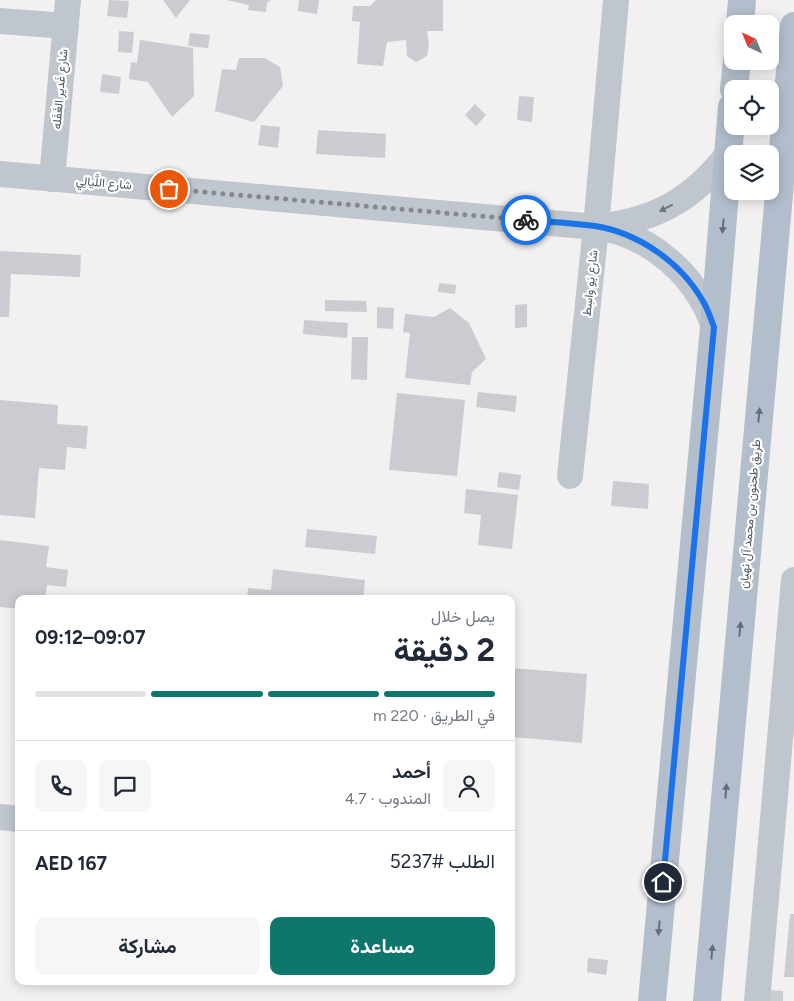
<!DOCTYPE html>
<html lang="ar">
<meta charset="utf-8">
<style>
body{margin:0;font-family:Figtree,Vazirmatn,sans-serif;background:#f6f6f7;color:#1f2937;direction:rtl;height:100vh;display:flex;flex-direction:column;font-size:19px;white-space:nowrap}
*{box-sizing:border-box;margin:0}
p{font-size:16px;color:#747a83}
.icon{flex:none;width:28px;height:28px;fill:none;stroke:currentColor;stroke-width:2;stroke-linecap:round;stroke-linejoin:round}
.map{position:relative;flex:1;overflow:hidden;direction:ltr}
.sheet{position:absolute;left:15px;top:595px;width:500px;height:390px;display:flex;flex-direction:column;background:#fff;border-radius:10px;box-shadow:0 2px 12px #0003;direction:rtl}
.sheet>*{flex:none}
.needle{width:32px;rotate:316deg}
.buttons{position:absolute;left:724px;top:15px;display:grid;gap:10px}
.buttons a{display:grid;place-items:center;width:55px;height:55px;border-radius:10px;background:#fff;box-shadow:0 2px 12px #0003;font-size:25px}
.pin{position:absolute;display:grid;place-items:center;width:42px;height:42px;color:#fff;margin:-21px;border:2px solid #fff;border-radius:50%;box-shadow:0 1px 5px #0007}
.courier{position:absolute;display:grid;place-items:center;width:50px;height:50px;margin:-25px;border:4px solid #1a73e8;border-radius:50%;background:#fff;color:#222;box-shadow:0 1px 6px #0007}
.headline em{font-style:normal;font-weight:700}
.headline div{display:flex;flex-direction:column-reverse}
.headline{display:flex;align-items:center;justify-content:space-between;height:85px;padding:0 20px}
h1{font-size:32px;font-weight:700;line-height:38px}
.bar{display:grid;grid-template-columns:repeat(4,1fr);gap:8px 5px;align-content:center;height:60px;padding:0 20px}
.bar i{height:6px;border-radius:4px;background:#e0e1e3}
.bar .on{background:#0f766e}
.bar p{grid-column:span 4}
.line{display:flex;align-items:center;gap:12px;padding:0 20px;border-top:1px solid #e0e1e3}
.line div{flex:1}
.round{display:grid;place-items:center;flex:none;width:52px;height:52px;border-radius:10px;background:#f6f6f7}
.action{display:flex;gap:10px;margin-top:auto;padding:10px 20px}
.action a{flex:1;height:58px;border-radius:10px;background:#0f766e;color:#fff;font-size:20px;font-weight:700;line-height:58px;text-align:center}
.action a+a{background:#f6f6f7;color:#1f2937}
.map>svg:first-child{display:block}
.building{fill:#cbccd2}
.lines{fill:none;stroke-linecap:round;stroke-linejoin:round}
.street{stroke:#c0c6cd;stroke-width:26}
.primary{stroke:#b2becb;stroke-width:28}
.oneway{fill:#6d757d}
.oneway2{fill:#646d77}
.done{stroke:#85898f;stroke-width:5;stroke-dasharray:0 9}
.route{stroke:#1a73e8;stroke-width:6}
.labels{text-anchor:middle;dominant-baseline:central;stroke-width:4.5;stroke-linejoin:round;paint-order:stroke}
.street-label{font-size:12px;fill:#4a525b;stroke:#fff}
</style>
<div class="map">
<svg width="794" height="1001" viewBox="0 0 794 1001">
<rect width="100%" height="100%" fill="#f2f0f0"/>
<g class="building">
<polygon points="109,0 129,1 127,18 107,16"/>
<polygon points="163,0 190,0 176,18"/>
<polygon points="226,0 271,0 267,3 266,12 248,10 249,5"/>
<polygon points="299,0 319,0 317,14 298,11"/>
<polygon points="376,0 443,0 443,31 427,31 429,45 427,56 416,62 407,56 406,40 387,42 383,66 357,64 360,22 352,21 353,6 370,6"/>
<polygon points="119,31 134,32 132,53 118,52"/>
<polygon points="190,33 210,35 208,48 188,46"/>
<polygon points="140,40 193,48 194,96 172,117 148,82 129,79 131,62 137,63"/>
<polygon points="239,58 265,58 280,67 283,86 254,122 215,111 222,69 236,70"/>
<polygon points="102,74 121,77 119,94 100,92"/>
<polygon points="519,96 534,97 532,122 517,120"/>
<polygon points="475,104 486,115 476,126 465,115"/>
<polygon points="261,125 280,127 278,148 258,145"/>
<polygon points="318,130 386,134 385,158 316,154"/>
<polygon points="0,251 81,255 80,277 11,274 9,317 0,317"/>
<polygon points="439,283 456,285 455,294 438,292"/>
<polygon points="325,300 366,301 367,312 325,311"/>
<polygon points="527,304 527,327 515,328 515,305"/>
<polygon points="377,307 394,308 393,329 377,328"/>
<polygon points="450,308 469,323 486,359 472,372 470,385 405,378 410,333 403,332 405,314 434,317"/>
<polygon points="304,320 348,323 347,338 303,334"/>
<polygon points="352,337 368,337 367,380 351,379"/>
<polygon points="478,392 517,396 515,412 476,407"/>
<polygon points="397,393 465,400 457,476 389,470"/>
<polygon points="0,400 58,405 57,424 88,426 86,449 67,447 65,470 39,468 35,518 0,515"/>
<polygon points="499,472 521,475 519,490 497,487"/>
<polygon points="613,481 649,484 648,509 611,506"/>
<polygon points="466,489 518,495 512,549 478,545 481,515 464,513"/>
<polygon points="307,529 377,536 375,554 305,547"/>
<polygon points="0,540 49,546 46,567 68,570 66,587 47,585 45,599 19,599 19,609 0,607"/>
<polygon points="273,569 365,580 363,599 247,599 248,588 271,590"/>
<polygon points="511,668 587,674 582,743 511,737"/>
<polygon points="790,914 794,914 794,977 784,977"/>
<polygon points="588,958 608,960 606,975 587,972"/>
<polygon points="767,990 783,991 783,1001 766,1001"/>
</g>
<g class="lines">
<g class="street">
<polyline points="0,21 66,26"/>
<path d="M0,174l596,53c9,2 18,3 26,6 34,12 64,38 81,69 5,8 8,17 11,25"/>
<polyline points="52,179 68,0"/>
<path d="M602,226c55,-6 93,-29 126,-72"/>
<polyline points="570,476 596,227 616,0"/>
<polyline points="0,817 19,819"/>
<polyline points="757,1001 794,580"/>
</g>
<g class="primary">
<polyline points="740,24 742,0"/>
<polyline points="734,89 737,61"/>
<polyline points="652,1001 714,327 732,107"/>
<polyline points="707,1001 794,26"/>
</g>
</g>
<defs><path id="oneway-solid" d="M-6-.8H1V-3.2L6.5 0L1 3.2V.8H-6Z" transform="scale(1.25)"/></defs>
<use class="oneway" href="#oneway-solid" transform="translate(666 208) rotate(153)"/>
<g class="oneway2">
<use href="#oneway-solid" transform="translate(723 226) rotate(95)"/>
<use href="#oneway-solid" transform="translate(759 415) rotate(-85)"/>
<use href="#oneway-solid" transform="translate(740 629) rotate(-85)"/>
<use href="#oneway-solid" transform="translate(726 791) rotate(-85)"/>
<use href="#oneway-solid" transform="translate(659 928) rotate(95)"/>
<use href="#oneway-solid" transform="translate(712 952) rotate(-85)"/>
</g>
<g class="lines">
<polyline class="done" points="169,189 526,220"/>
<path class="route" d="M526,220c23,2 46,3 69,6 44,7 87,37 109,77 4,7 7,16 10,24l-51,555"/>
</g>
<g class="labels">
<g class="street-label">
<text transform="translate(60 89) rotate(-85)">شارع غَدير الغَفَله</text>
<text transform="translate(104 183) rotate(5)">شارع اللَّيالِي</text>
<text transform="translate(590 283) rotate(-84)">شارع يَو واسِط</text>
<text transform="translate(750 514) rotate(-85)">طريق طحنون بن محمد آل نهيان</text>
</g>
</g>
</svg>
<div class="buttons">
<a><svg class="needle" viewBox="-14 -14 28 28"><path d="M0-13l5 13h-10z" fill="#e53935"/><path d="M0 13l5-13h-10z" fill="#747a83"/></svg></a>
<a><svg class="icon" aria-label="locate" viewBox="0 0 24 24"><circle cx="12" cy="12" r="6"/><path d="M12 2v4M12 18v4M2 12h4M18 12h4"/></svg></a>
<a><svg class="icon" aria-label="layers" viewBox="0 0 24 24"><path d="M12 4l9 5-9 5-9-5zM3 14l9 5 9-5"/></svg></a>
</div>
<div class="pin" style="left:169px;top:189px;background:#ea580c"><svg class="icon" aria-label="bag" viewBox="0 0 24 24"><path d="M5 8h14l-1 12H6zM9 8a3 3 0 0 1 6 0"/></svg></div>
<div class="pin" style="left:663px;top:882px;background:#1f2937"><svg class="icon" aria-label="home" viewBox="0 0 24 24"><path d="M3 11l9-7 9 7M6 9v11h12V9"/></svg></div>
<div class="courier" style="left:526px;top:220px"><svg class="icon" aria-label="bike" viewBox="0 0 24 24"><circle cx="6" cy="16" r="4"/><circle cx="18" cy="16" r="4"/><path d="M6 16l4-8h5l3 8M10 8l3 8H6M13 5h3"/></svg></div>
<section class="sheet">
<div class="headline"><div><h1>2 دقيقة</h1><p>يصل خلال</p></div><em>09:07–09:12</em></div>
<div class="bar"><i class="on"></i><i class="on"></i><i class="on"></i><i></i><p>في الطريق · 220 m</p></div>
<div class="line" style="height:90px"><a class="round"><svg class="icon" aria-label="person" viewBox="0 0 24 24"><circle cx="12" cy="8" r="4"/><path d="M4 21q1-7 8-7t8 7"/></svg></a><div><b>أحمد</b><p>المندوب · 4.7</p></div><a class="round"><svg class="icon" aria-label="chat" viewBox="0 0 24 24"><path d="M4 5h16v11H9l-5 4z"/></svg></a><a class="round"><svg class="icon" aria-label="phone" viewBox="0 0 24 24"><path d="M5 4h4l2 5-3 2q2 4 5 5l2-3 5 2v4C11 20 4 13 5 4z"/></svg></a></div>
<div class="line" style="height:65px"><div>الطلب #5237</div><b>AED 167</b></div>
<div class="action"><a>مساعدة</a><a>مشاركة</a></div>
</section>
</div>
